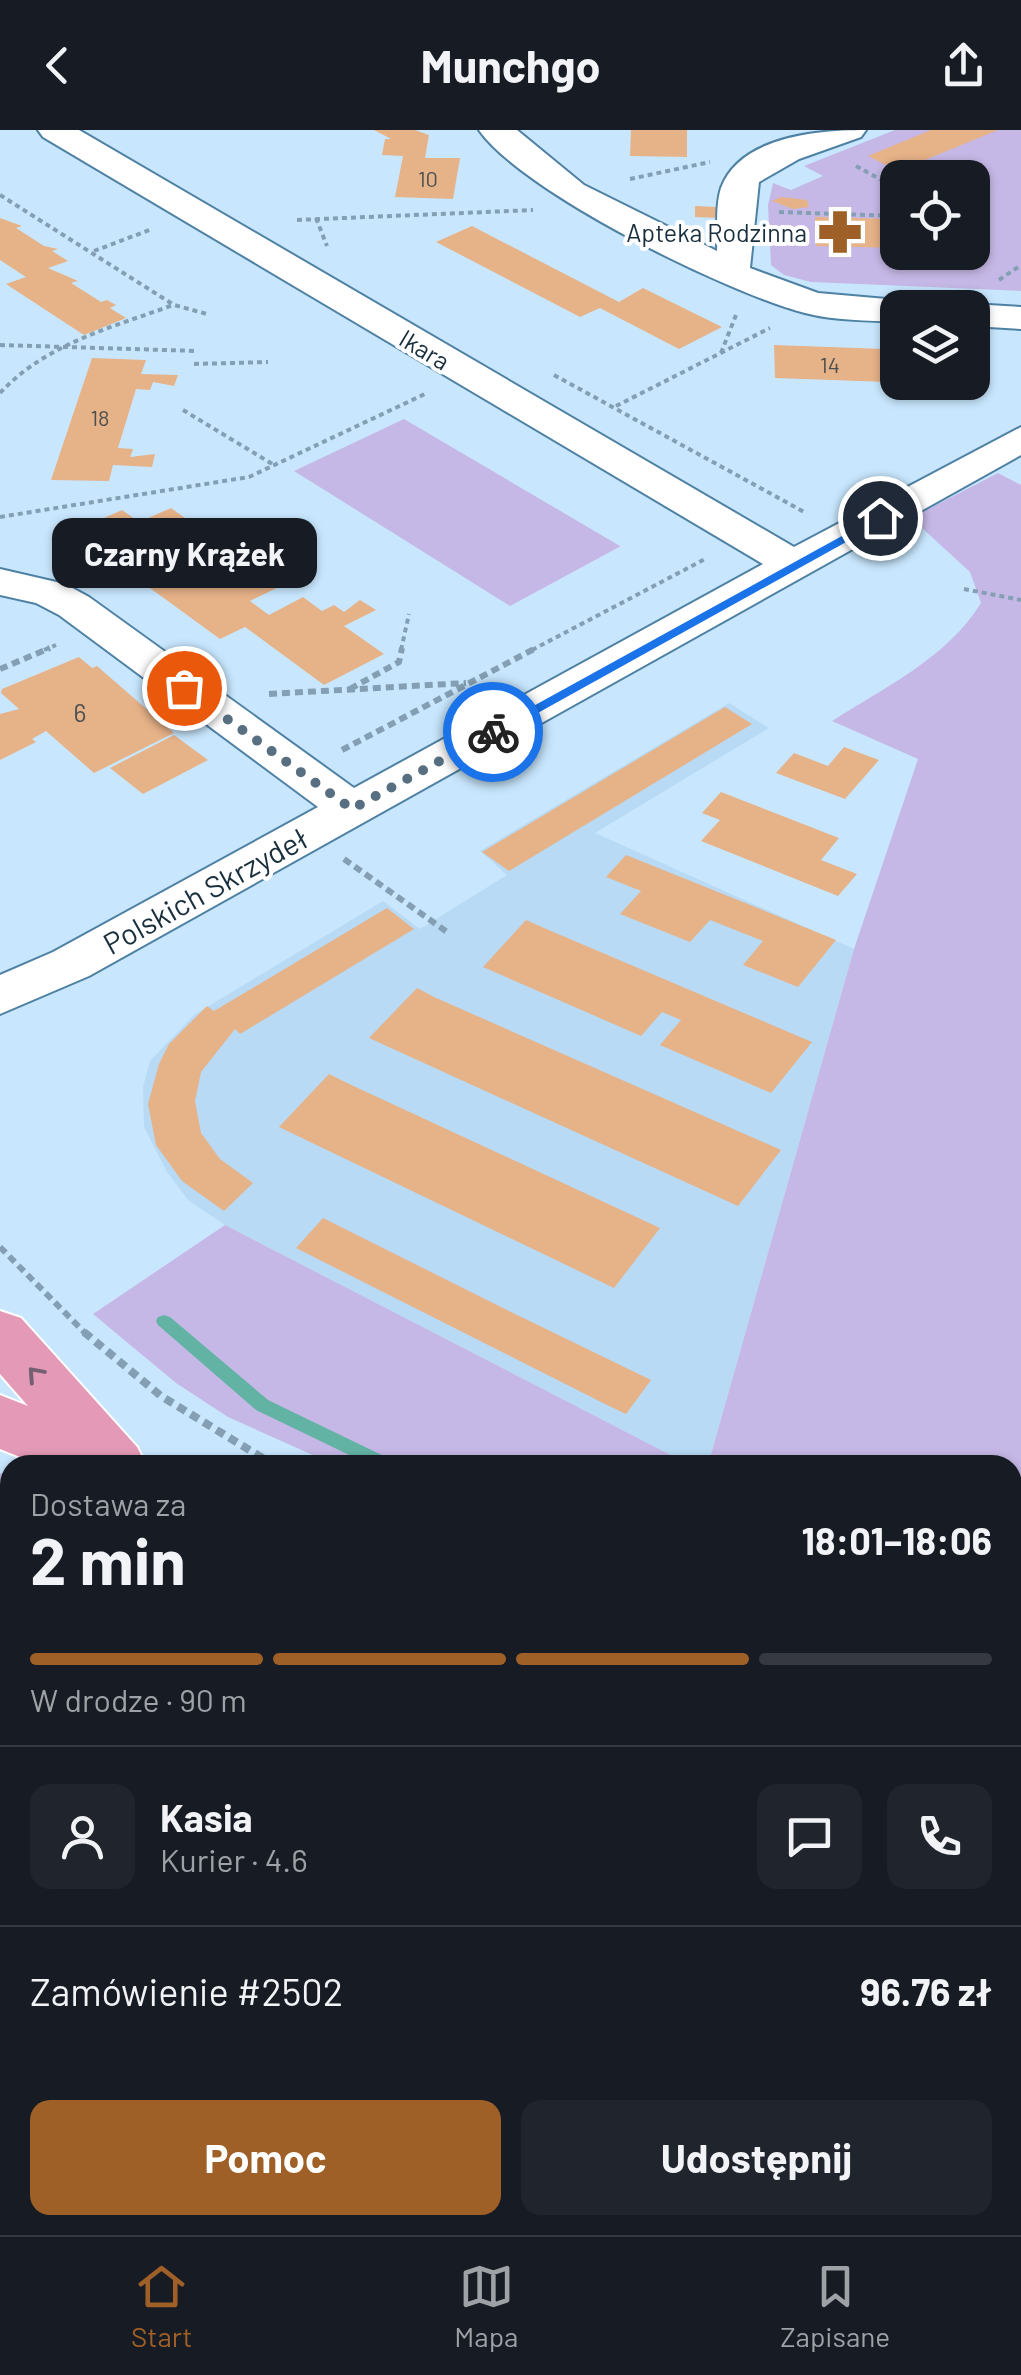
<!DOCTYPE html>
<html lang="pl">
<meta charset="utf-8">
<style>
body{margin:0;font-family:Barlow,sans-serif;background:#20242c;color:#f1f3f6;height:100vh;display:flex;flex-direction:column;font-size:38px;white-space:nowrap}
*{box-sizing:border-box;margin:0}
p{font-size:32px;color:#9ea1a6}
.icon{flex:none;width:55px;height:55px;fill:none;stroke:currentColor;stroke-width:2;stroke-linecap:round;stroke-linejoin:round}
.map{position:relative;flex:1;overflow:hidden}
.side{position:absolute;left:0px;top:1325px;width:1022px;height:780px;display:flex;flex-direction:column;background:#171b24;border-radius:30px 30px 0 0;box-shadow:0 2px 8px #0004}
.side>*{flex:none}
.fabs{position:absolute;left:880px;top:30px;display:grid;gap:20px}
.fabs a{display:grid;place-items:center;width:110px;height:110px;border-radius:20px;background:#171b24;box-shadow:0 2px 8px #0004;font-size:50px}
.pin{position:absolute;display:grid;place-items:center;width:85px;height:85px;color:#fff;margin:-42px;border:5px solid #fff;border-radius:50%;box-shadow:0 2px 10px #0007}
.courier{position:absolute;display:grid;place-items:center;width:100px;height:100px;margin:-50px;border:8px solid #1a73e8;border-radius:50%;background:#fff;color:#222;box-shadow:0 2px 12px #0007}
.bubble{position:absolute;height:70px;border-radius:20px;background:#171b24;box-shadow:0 2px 8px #0004;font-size:32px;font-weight:700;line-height:70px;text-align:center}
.summary em{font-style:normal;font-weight:700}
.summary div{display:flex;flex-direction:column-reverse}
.summary{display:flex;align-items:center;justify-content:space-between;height:170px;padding:0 30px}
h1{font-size:65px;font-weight:700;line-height:75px}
.bar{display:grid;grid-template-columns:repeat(4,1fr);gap:15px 10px;align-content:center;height:120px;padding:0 30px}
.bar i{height:12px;border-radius:8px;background:#363941}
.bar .current{background:#9f6027}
.bar p{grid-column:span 4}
.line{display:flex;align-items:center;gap:25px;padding:0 30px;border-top:2px solid #363941}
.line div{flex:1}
.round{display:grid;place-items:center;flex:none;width:105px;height:105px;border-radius:20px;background:#20242c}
.primary-button{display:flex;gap:20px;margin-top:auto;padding:20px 30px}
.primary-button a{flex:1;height:115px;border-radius:20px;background:#9f6027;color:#fff;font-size:40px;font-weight:700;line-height:115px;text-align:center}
.primary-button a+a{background:#20242c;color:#f1f3f6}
header{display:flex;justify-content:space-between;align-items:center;height:130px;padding:0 30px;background:#171b24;font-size:45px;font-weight:700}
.dock{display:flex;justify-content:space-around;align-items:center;height:140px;border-top:2px solid #363941;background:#171b24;font-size:28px;color:#9ea1a6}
.dock a{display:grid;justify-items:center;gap:5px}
.dock .current{color:#9f6027}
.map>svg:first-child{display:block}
.built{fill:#b8daf4}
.green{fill:#c6b8e6;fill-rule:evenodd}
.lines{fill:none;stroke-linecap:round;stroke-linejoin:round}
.stream{fill:#63b3a4;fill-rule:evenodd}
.building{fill:#e6b288}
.minor-casing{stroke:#4e81a3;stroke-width:4}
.major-casing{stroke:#fff;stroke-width:4}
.path-far2{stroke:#849fb3;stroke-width:4;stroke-dasharray:5 4;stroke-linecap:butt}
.path-far1{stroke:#849fb3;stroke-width:6;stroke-dasharray:8 5;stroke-linecap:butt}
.path{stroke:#849fb3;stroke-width:8;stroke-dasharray:9 6;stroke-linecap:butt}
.minor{fill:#fff;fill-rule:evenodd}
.major{fill:#e49ab6;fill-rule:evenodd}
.oneway{stroke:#755f73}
.route{fill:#1a73e8}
.done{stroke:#576f81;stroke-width:10;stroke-dasharray:0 18}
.labels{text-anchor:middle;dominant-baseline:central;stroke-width:8;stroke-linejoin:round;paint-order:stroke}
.far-number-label{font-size:22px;fill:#4d5050}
.far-poi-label{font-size:25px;fill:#1a2f3d;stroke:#fff;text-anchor:end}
.far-street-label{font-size:25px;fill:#1a2f3d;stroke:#fff}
.number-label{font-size:25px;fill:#4d5050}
.street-label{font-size:30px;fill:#1a2f3d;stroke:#fff}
</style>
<header><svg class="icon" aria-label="back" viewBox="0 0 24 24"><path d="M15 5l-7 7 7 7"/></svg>Munchgo<svg class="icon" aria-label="share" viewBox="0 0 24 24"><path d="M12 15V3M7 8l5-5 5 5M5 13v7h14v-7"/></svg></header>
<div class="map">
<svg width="1021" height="2105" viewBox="0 0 1021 2105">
<rect width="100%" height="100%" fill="#c8e7fe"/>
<polygon class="built" points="729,573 769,598 595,703 854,819 708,1335 690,1335 225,1095 189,1071 167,1042 144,997 143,957 150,931 194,885 383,771 420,799 507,745 480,721"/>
<g class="green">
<path d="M895,0h126v161l-210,-9 -27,-7 -13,-10 -3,-60 5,-22 18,7 32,-14 -19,-10zM898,48h74v74h-74z"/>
<polygon points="404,289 620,416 621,416 510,476 294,341"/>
<path d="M998,343l23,12v1292l-9,-4v-308h-304l146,-516 64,-190 -86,-38c53,-34 115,-63 149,-118l-11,-31 -59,-54z"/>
<polygon points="225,1095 690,1335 335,1335 228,1287 176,1253 93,1184"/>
<polygon points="0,1343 10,1350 10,1508 0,1503"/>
<polygon points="1012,1851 1021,1855 1021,2070 1012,2065"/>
</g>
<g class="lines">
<g class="stream">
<polygon points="164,1185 170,1187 268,1270 392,1330 394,1335 370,1335 256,1280 158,1195 156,1191 158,1187"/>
<polygon points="1012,1621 1021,1624 1021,1641 1012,1638"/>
</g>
</g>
<g class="building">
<polygon points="374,0 415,0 429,5 425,28 460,28 453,69 395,67 403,26 382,25 385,9 391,9"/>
<polygon points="631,0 687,0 687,27 630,26"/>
<polygon points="931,0 998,0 898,41 868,26"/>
<polygon points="781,67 807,70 809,77 793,79 772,71"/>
<polygon points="695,76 718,77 719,88 695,87"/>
<polygon points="815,87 898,89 898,118 816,116"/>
<polygon points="0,88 22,96 16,98 44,116 58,119 52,121 68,131 48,138 78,151 71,153 101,172 107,170 116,175 110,178 126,188 84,205 6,154 26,147 0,130"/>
<polygon points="472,96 619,172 643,158 722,197 679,219 600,178 580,187 436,112"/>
<polygon points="774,215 884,219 888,252 775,248"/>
<polygon points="92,228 146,230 141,244 178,245 174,256 153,252 150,260 136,259 118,318 133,319 130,327 155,324 152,337 113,335 109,351 51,350"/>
<polygon points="171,378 185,388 161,394 170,401 158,406 230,457 242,451 252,458 268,445 283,455 250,471 269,485 303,467 322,481 334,475 344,482 360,470 376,480 344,496 384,524 324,555 245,497 220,509 73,402 122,380 139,392"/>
<polygon points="79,527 92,538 97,536 174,603 94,643 46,601 32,609 36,612 0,630 0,584 19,579 1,563 2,559"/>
<polygon points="725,577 752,594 509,741 482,722"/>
<polygon points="174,605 208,630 143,664 110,638"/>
<polygon points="844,617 879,630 845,669 776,643 794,623 828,636"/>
<polygon points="721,662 839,708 821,730 857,744 838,766 701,711 720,690 702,683"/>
<polygon points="626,725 765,781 836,810 798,857 743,835 763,811 710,790 690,812 620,784 641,761 606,747"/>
<polygon points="387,778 414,799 240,904 235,899 201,942 195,971 201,1003 220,1029 253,1053 224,1081 182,1051 156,1015 148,974 159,934 169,914 207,876 214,881"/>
<polygon points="526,790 544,798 812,912 771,963 660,915 681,890 662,882 641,906 483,837"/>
<polygon points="417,858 434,867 781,1020 738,1076 369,908"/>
<polygon points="329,944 347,953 660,1098 614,1158 279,997"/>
<polygon points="323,1088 511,1182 651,1250 626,1284 605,1274 296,1118"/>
<polygon points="0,1738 10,1740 10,1799 0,1798"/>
<polygon points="16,2095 75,2095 82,2099 78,2105 10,2105"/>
</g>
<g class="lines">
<g class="minor-casing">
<g id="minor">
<polygon points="38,0 79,0 794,417 1021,297 1021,325 89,846 0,884 0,845 53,822 318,677 59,485 36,473 0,465 0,439 65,454 89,467 354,658 763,434 43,7"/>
<path d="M479,0h38l67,55 133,66c1,-20 -2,-44 4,-63 19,-52 99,-58 145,-58l-5,7 -62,22 -40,23 -9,86 68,25 80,7 16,8h-16v14c-30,-2 -64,-1 -93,-9 -75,-19 -282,-120 -326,-183z"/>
<polygon points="972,174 1021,177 1021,199 972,196 972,178 959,178"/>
</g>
</g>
<g class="major-casing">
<g id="major">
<polygon points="0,1181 21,1188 137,1317 146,1335 40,1335 0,1319 0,1265 28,1276 0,1244"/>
<polygon points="1012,1740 1021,1744 1021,1810 1012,1807"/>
</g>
</g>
<g class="path-far2">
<polyline points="856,36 898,59"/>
<polyline points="630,49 710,32"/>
<polyline points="0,65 174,175 207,184"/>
<polyline points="779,82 898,86"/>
<polyline points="316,88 327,116"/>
<polyline points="297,90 533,80"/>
<polyline points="94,121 152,99"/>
<polyline points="999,150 1021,135"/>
<polyline points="0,215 198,221"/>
<polyline points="721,223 736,185"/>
<polyline points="194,234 268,232"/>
<polyline points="554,245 806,383"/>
<path d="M0,263c47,-50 111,-65 173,-88"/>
<polyline points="616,276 770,198"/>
<polyline points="183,280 274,335"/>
<polyline points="0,387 249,347 427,263"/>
<polyline points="964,459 1021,470"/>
<polyline points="44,520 56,515"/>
<polyline points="401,520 409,484"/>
<polyline points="532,520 707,428"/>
</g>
<g class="path-far1">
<polyline points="0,539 50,518"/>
<polyline points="350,559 399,532 402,518"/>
<polyline points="269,564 466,553"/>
<polyline points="342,620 536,518"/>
<polyline points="344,729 450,804"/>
<polyline points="0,1117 86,1204"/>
</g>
<g class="path">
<polyline points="84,1202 161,1266 274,1335"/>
<polyline points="0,1368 10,1374"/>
<polyline points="1012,1678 1021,1682"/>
</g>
<use href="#minor" class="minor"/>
<use href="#major" class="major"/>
</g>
<defs><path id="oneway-chevron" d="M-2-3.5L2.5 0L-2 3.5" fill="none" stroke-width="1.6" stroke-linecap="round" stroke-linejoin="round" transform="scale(2.5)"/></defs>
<use class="oneway" href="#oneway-chevron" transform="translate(35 1244) rotate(-132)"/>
<polygon class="route" points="880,385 884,391 498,605 486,602"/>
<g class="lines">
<polyline class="done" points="184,558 352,679 493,602"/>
</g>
<defs>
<g id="pharmacy-bare" transform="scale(3.45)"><path d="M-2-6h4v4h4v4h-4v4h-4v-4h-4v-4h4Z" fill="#9f6027" stroke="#fff" stroke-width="2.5" paint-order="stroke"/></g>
</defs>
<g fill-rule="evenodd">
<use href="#pharmacy-bare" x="840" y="102"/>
</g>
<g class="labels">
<g class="far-number-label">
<text x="428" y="48">10</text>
<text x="830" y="234">14</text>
<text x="100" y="287">18</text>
</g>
<g class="far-poi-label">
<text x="807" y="102">Apteka Rodzinna</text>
</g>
<g class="far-street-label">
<text transform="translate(425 219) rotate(31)">Ikara</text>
</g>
<g class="number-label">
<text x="80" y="582">6</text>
</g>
<g class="street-label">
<text transform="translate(205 760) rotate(-29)">Polskich Skrzydeł</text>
</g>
</g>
</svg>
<div class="fabs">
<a><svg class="icon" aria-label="locate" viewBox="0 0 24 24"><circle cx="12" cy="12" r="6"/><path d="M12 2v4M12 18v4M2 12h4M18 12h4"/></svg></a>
<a><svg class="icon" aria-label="layers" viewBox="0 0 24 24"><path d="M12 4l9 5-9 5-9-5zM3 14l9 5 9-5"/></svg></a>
</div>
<div class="pin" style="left:184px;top:558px;background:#ea580c"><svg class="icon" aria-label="bag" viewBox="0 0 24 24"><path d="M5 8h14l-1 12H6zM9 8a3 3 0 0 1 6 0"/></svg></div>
<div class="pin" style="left:880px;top:388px;background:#1f2937"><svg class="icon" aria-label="home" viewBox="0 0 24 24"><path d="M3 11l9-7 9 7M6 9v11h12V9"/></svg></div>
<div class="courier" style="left:493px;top:602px"><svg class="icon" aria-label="bike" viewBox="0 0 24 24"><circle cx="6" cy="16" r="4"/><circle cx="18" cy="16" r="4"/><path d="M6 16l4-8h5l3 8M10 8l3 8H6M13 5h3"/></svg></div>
<div class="bubble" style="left:52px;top:388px;width:265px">Czarny Krążek</div>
<section class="side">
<div class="summary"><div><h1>2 min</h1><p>Dostawa za</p></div><em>18:01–18:06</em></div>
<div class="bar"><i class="current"></i><i class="current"></i><i class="current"></i><i></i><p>W drodze · 90 m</p></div>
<div class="line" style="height:180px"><a class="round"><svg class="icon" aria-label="person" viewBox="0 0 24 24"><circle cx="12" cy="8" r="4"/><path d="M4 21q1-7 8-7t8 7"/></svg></a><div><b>Kasia</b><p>Kurier · 4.6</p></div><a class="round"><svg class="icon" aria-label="chat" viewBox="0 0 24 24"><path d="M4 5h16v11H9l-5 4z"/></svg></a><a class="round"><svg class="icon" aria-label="phone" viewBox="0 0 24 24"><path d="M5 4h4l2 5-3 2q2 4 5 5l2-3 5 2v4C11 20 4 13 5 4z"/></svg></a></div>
<div class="line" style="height:130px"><div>Zamówienie #2502</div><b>96.76 zł</b></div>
<div class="primary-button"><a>Pomoc</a><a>Udostępnij</a></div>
</section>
</div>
<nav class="dock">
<a class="current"><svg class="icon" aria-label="home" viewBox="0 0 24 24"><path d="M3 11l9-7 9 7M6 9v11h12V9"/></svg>Start</a>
<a><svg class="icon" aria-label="map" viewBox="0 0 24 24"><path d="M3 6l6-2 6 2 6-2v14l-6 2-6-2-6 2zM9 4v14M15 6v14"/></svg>Mapa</a>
<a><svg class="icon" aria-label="saved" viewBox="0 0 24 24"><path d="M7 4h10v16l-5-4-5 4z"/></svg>Zapisane</a>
</nav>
